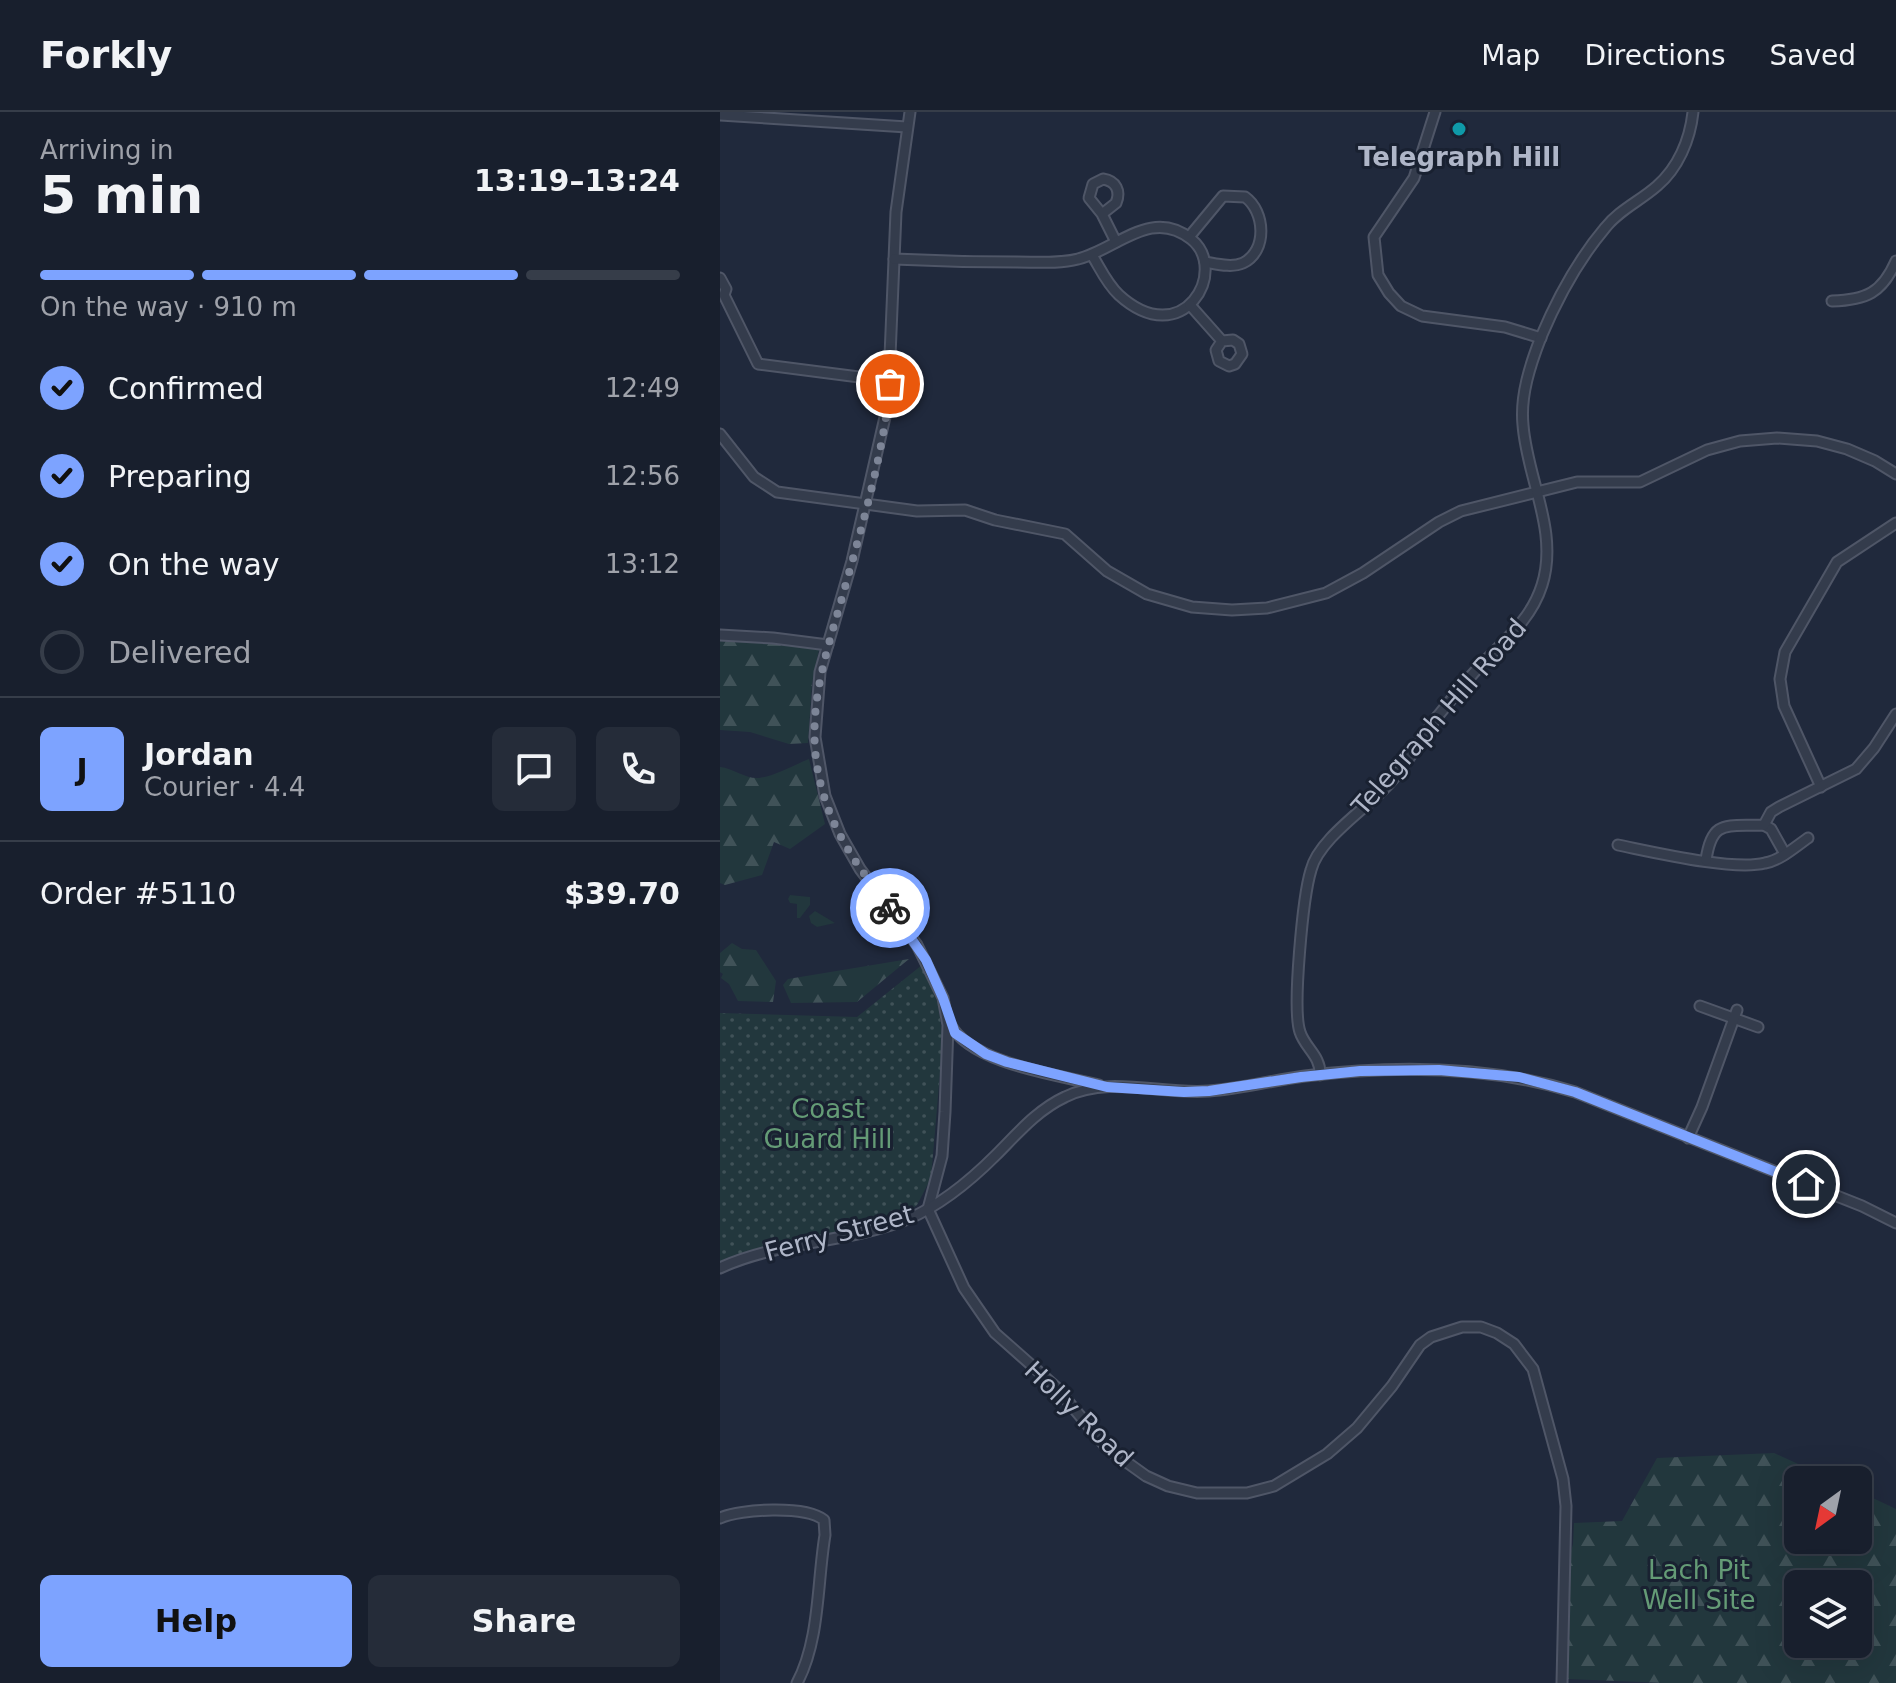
<!DOCTYPE html>
<meta charset="utf-8">
<style>
body{margin:0;font-family:"DejaVu Sans",sans-serif;background:#252c39;color:#f1f3f6;height:100vh;display:flex;flex-direction:column;font-size:30px;white-space:nowrap}
*{box-sizing:border-box;margin:0}
p{font-size:26px;color:#9fa2aa}
.icon{flex:none;width:44px;height:44px;fill:none;stroke:currentColor;stroke-width:2;stroke-linecap:round;stroke-linejoin:round}
.map{position:relative;flex:1;overflow:hidden}
.panel{display:flex;flex-direction:column;background:#181f2d;width:720px}
.panel>*{flex:none}
.needle{width:52px;rotate:213deg}
.buttons{position:absolute;left:1064px;top:1354px;display:grid;gap:16px}
.buttons a{display:grid;place-items:center;width:88px;height:88px;border-radius:12px;background:#181f2d;box-shadow:0 8px 32px #0002,0 0 0 2px #363d49;font-size:40px}
.pin{position:absolute;display:grid;place-items:center;width:68px;height:68px;color:#fff;margin:-34px;border:4px solid #fff;border-radius:50%;box-shadow:0 2px 8px #0007}
.courier{position:absolute;display:grid;place-items:center;width:80px;height:80px;margin:-40px;border:6px solid #7da3ff;border-radius:50%;background:#fff;color:#222;box-shadow:0 2px 10px #0007}
.headline em{font-style:normal;font-weight:600}
.headline div{display:flex;flex-direction:column-reverse}
.headline{display:flex;align-items:center;justify-content:space-between;height:136px;padding:0 40px}
h1{font-size:52px;font-weight:600;line-height:60px}
.bar{display:grid;grid-template-columns:repeat(4,1fr);gap:12px 8px;align-content:center;height:96px;padding:0 40px}
.bar i{height:10px;border-radius:6px;background:#363d49}
.bar .current{background:#7da3ff}
.bar p{grid-column:span 4}
.line{display:flex;align-items:center;gap:20px;padding:0 40px;border-top:2px solid #363d49}
.line div{flex:1}
.round{display:grid;place-items:center;flex:none;width:84px;height:84px;border-radius:12px;background:#252c39}
ol{padding:0 40px;list-style:none}
li{display:flex;align-items:center;gap:24px;height:88px}
li p{margin-inline-start:auto}
li .icon{padding:8px;border-radius:50%;background:#7da3ff;color:#111;stroke-width:4}
li:last-child{color:#9fa2aa}
li i{width:44px;height:44px;border:4px solid #363d49;border-radius:50%}
.action{display:flex;gap:16px;margin-top:auto;padding:16px 40px}
.action a{flex:1;height:92px;border-radius:12px;background:#7da3ff;color:#111;font-size:32px;font-weight:600;line-height:92px;text-align:center}
.action a+a{background:#252c39;color:#f1f3f6}
header{display:flex;align-items:center;gap:48px;box-sizing:border-box;height:112px;padding:0 40px;background:#181f2d;border-bottom:2px solid #363d49}
header strong{font-size:38px}
nav{display:flex;gap:44px;margin-inline-start:auto;font-size:28px}
main{display:flex;flex:1;min-height:0}
.map>svg:first-child{display:block}
.green{fill:#22373d}
.forest{fill:url(#forest-firs);fill-rule:evenodd}
.park{fill:url(#park-dots)}
.lines{fill:none;stroke-linecap:round;stroke-linejoin:round}
.minor-casing{stroke:#4f5667;stroke-width:13}
.minor{stroke:#343c4c;stroke-width:9}
.done{stroke:#7d8597;stroke-width:8;stroke-dasharray:0 14.4}
.route{stroke:#7da3ff;stroke-width:10}
.culture-dot{fill:#0f9aa8;stroke:#192131;stroke-width:3}
.labels{text-anchor:middle;dominant-baseline:central;stroke-width:6;stroke-linejoin:round;paint-order:stroke}
.poi-label{font-size:26px;font-weight:bold;fill:#afb6c8;stroke:#192131}
.street-label{font-size:26px;fill:#afb6c8;stroke:#192131}
.park-label{font-size:26px;fill:#649b76;stroke:#192131}
</style>
<header>
<strong>Forkly</strong>
<nav><a>Map</a><a>Directions</a><a>Saved</a></nav>
</header>
<main>
<section class="panel">
<div class="headline"><div><h1>5 min</h1><p>Arriving in</p></div><em>13:19–13:24</em></div>
<div class="bar"><i class="current"></i><i class="current"></i><i class="current"></i><i></i><p>On the way · 910 m</p></div>
<ol>
<li><svg class="icon" aria-label="check" viewBox="0 0 24 24"><path d="M5 12l5 5 9-10"/></svg>Confirmed<p>12:49</p></li>
<li><svg class="icon" aria-label="check" viewBox="0 0 24 24"><path d="M5 12l5 5 9-10"/></svg>Preparing<p>12:56</p></li>
<li><svg class="icon" aria-label="check" viewBox="0 0 24 24"><path d="M5 12l5 5 9-10"/></svg>On the way<p>13:12</p></li>
<li><i></i>Delivered</li>
</ol>
<div class="line" style="height:144px"><b class="round" style="background:#7da3ff;color:#111">J</b><div><b>Jordan</b><p>Courier · 4.4</p></div><a class="round"><svg class="icon" aria-label="chat" viewBox="0 0 24 24"><path d="M4 5h16v11H9l-5 4z"/></svg></a><a class="round"><svg class="icon" aria-label="phone" viewBox="0 0 24 24"><path d="M5 4h4l2 5-3 2q2 4 5 5l2-3 5 2v4C11 20 4 13 5 4z"/></svg></a></div>
<div class="line" style="height:104px"><div>Order #5110</div><b>$39.70</b></div>
<div class="action"><a>Help</a><a>Share</a></div>
</section>
<div class="map">
<svg width="1176" height="1571" viewBox="0 0 1176 1571">
<defs>
<pattern id="forest-firs" width="22" height="20" patternUnits="userSpaceOnUse" patternTransform="scale(2)"><rect width="22" height="20" fill="#22373d"/><path d="M5 1l3.5 6h-7zM16 11l3.5 6h-7z" fill="#405258"/></pattern>
<pattern id="park-dots" width="8" height="8" patternUnits="userSpaceOnUse" patternTransform="scale(2)"><rect width="8" height="8" fill="#22373d"/><path d="M2 2h.1M6 6h.1" fill="none" stroke="#405258" stroke-width="1.8" stroke-linecap="round"/></pattern>
</defs>
<rect width="100%" height="100%" fill="#20293c"/>
<g class="green">
<polygon points="70,783 90,785 90,793 80,806 77,806 77,792 70,791 68,787"/>
<polygon points="95,799 115,811 97,815 91,811 89,804"/>
</g>
<g class="forest">
<polygon points="0,523 93,532 99,538 92,572 88,631 69,632 30,620 0,618"/>
<path d="M89,647l16,65 -35,25 -16,-7 -12,33 -37,10 -5,-2v-116c13,1 25,12 39,11 16,-2 35,-13 50,-19z"/>
<polygon points="12,831 22,837 36,838 56,869 53,890 18,889 9,872 1,866 3,862 0,860 0,841"/>
<polygon points="189,847 137,890 71,891 63,873 68,867"/>
<path d="M1054,1341l59,27h-35v60h60v-49l38,18v174h-231l-97,-4 -1,-114 6,-21 1,-21 48,-2 35,-63zM1078,1472h60v60h-60z"/>
</g>
<polygon class="park" points="202,853 218,892 223,926 211,1066 197,1093 177,1108 42,1137 0,1150 0,901 137,905"/>
<g class="lines">
<g class="minor-casing">
<g id="minor">
<polyline points="190,0 176,100 168,292 132,449 100,560 95,625 105,684 120,722 140,757 197,833 223,886 228,913 225,1000 222,1044 208,1097 244,1176 275,1221 335,1274 387,1336 426,1364 448,1374 477,1381 527,1381 554,1374 607,1342 637,1316 672,1274 700,1233 711,1225 742,1215 761,1215 777,1221 794,1232 813,1257 843,1367 846,1394 842,1571"/>
<polyline points="715,0 694,66 654,125 658,163 669,181 681,194 702,204 785,215 821,226"/>
<polyline points="0,3 187,15"/>
<path d="M382,102l-13,-16 4,-14 10,-5c13,2 18,12 13,24l-14,11 14,28"/>
<path d="M469,125l34,-41 22,1c20,14 23,54 -2,66 -11,5 -26,1 -38,-1"/>
<path d="M174,147c41,2 82,3 123,3 20,0 42,2 61,-3 38,-9 73,-52 113,-20 39,31 -8,114 -72,56 -12,-11 -19,-27 -27,-40"/>
<polyline points="0,166 6,177 4,183 38,252 170,269"/>
<path d="M1112,189c34,-1 50,-8 64,-40"/>
<polyline points="470,193 502,229 496,238 499,249 509,254 515,252 522,242 519,232 513,228 502,229"/>
<polyline points="0,322 34,365 57,380 197,399 245,398 275,408 345,422 387,459 427,482 472,495 512,498 547,496 606,481 643,461 719,410 741,399 857,370 920,370 987,338 1020,329 1057,326 1097,329 1127,337 1155,349 1176,362"/>
<polyline points="0,523 53,526 108,533"/>
<polyline points="1101,675 1064,594 1060,567 1065,540 1117,450 1176,411"/>
<polyline points="1044,713 1051,717 1065,742"/>
<path d="M898,733c35,7 115,26 147,18 16,-3 30,-16 43,-25"/>
<path d="M986,748c6,-42 21,-33 58,-35l7,-13 8,-5 77,-38 18,-21 22,-34"/>
<polyline points="980,894 1038,915"/>
<path d="M230,912c21,40 109,51 149,61"/>
<path d="M600,963c1,-19 -15,-27 -20,-43 -8,-23 3,-136 11,-162 7,-29 51,-59 72,-80 22,-22 36,-48 54,-73 14,-17 28,-35 43,-51 24,-25 51,-46 62,-81 17,-54 -15,-106 -19,-160 -3,-29 7,-60 18,-88 16,-38 37,-77 64,-109 14,-18 35,-27 52,-42 21,-18 33,-46 36,-74"/>
<polyline points="968,1026 982,995 1017,898"/>
<path d="M0,1156c58,-27 128,-25 188,-49 33,-14 62,-38 88,-64 21,-21 41,-45 69,-58 44,-22 97,-2 144,-6 32,-2 64,-11 96,-15 90,-11 182,-11 270,16l287,114 34,17"/>
<path d="M0,1406c21,-9 85,-13 104,2l1,15c-8,48 -5,105 -28,148"/>
</g>
</g>
<use href="#minor" class="minor"/>
</g>
<g class="lines">
<path class="done" d="M170,796c-22,-28 -45,-58 -59,-92 -35,-87 -7,-152 16,-236 18,-64 37,-131 43,-196"/>
<polyline class="route" points="170,796 206,848 223,886 235,921 266,942 287,950 387,975 464,980 489,979 581,965 640,959 719,958 799,965 855,980 1086,1072"/>
</g>
<circle class="culture-dot" cx="739" cy="17" r="8"/>
<g class="labels">
<g class="poi-label">
<text x="739" y="45">Telegraph Hill</text>
</g>
<g class="street-label">
<text transform="translate(719 605) rotate(-49)">Telegraph Hill Road</text>
<text transform="translate(119 1121) rotate(-15)">Ferry Street</text>
<text transform="translate(359 1302) rotate(44)">Holly Road</text>
</g>
<g class="park-label">
<text x="108" y="997">Coast<tspan x="108" dy="30">Guard Hill</tspan></text>
<text x="979" y="1458">Lach Pit<tspan x="979" dy="30">Well Site</tspan></text>
</g>
</g>
</svg>
<div class="buttons">
<a><svg class="needle" viewBox="-14 -14 28 28"><path d="M0-13l5 13h-10z" fill="#e53935"/><path d="M0 13l5-13h-10z" fill="#9fa2aa"/></svg></a>
<a><svg class="icon" aria-label="layers" viewBox="0 0 24 24"><path d="M12 4l9 5-9 5-9-5zM3 14l9 5 9-5"/></svg></a>
</div>
<div class="pin" style="left:170px;top:272px;background:#ea580c"><svg class="icon" aria-label="bag" viewBox="0 0 24 24"><path d="M5 8h14l-1 12H6zM9 8a3 3 0 0 1 6 0"/></svg></div>
<div class="pin" style="left:1086px;top:1072px;background:#1f2937"><svg class="icon" aria-label="home" viewBox="0 0 24 24"><path d="M3 11l9-7 9 7M6 9v11h12V9"/></svg></div>
<div class="courier" style="left:170px;top:796px"><svg class="icon" aria-label="bike" viewBox="0 0 24 24"><circle cx="6" cy="16" r="4"/><circle cx="18" cy="16" r="4"/><path d="M6 16l4-8h5l3 8M10 8l3 8H6M13 5h3"/></svg></div>
</div>
</main>
